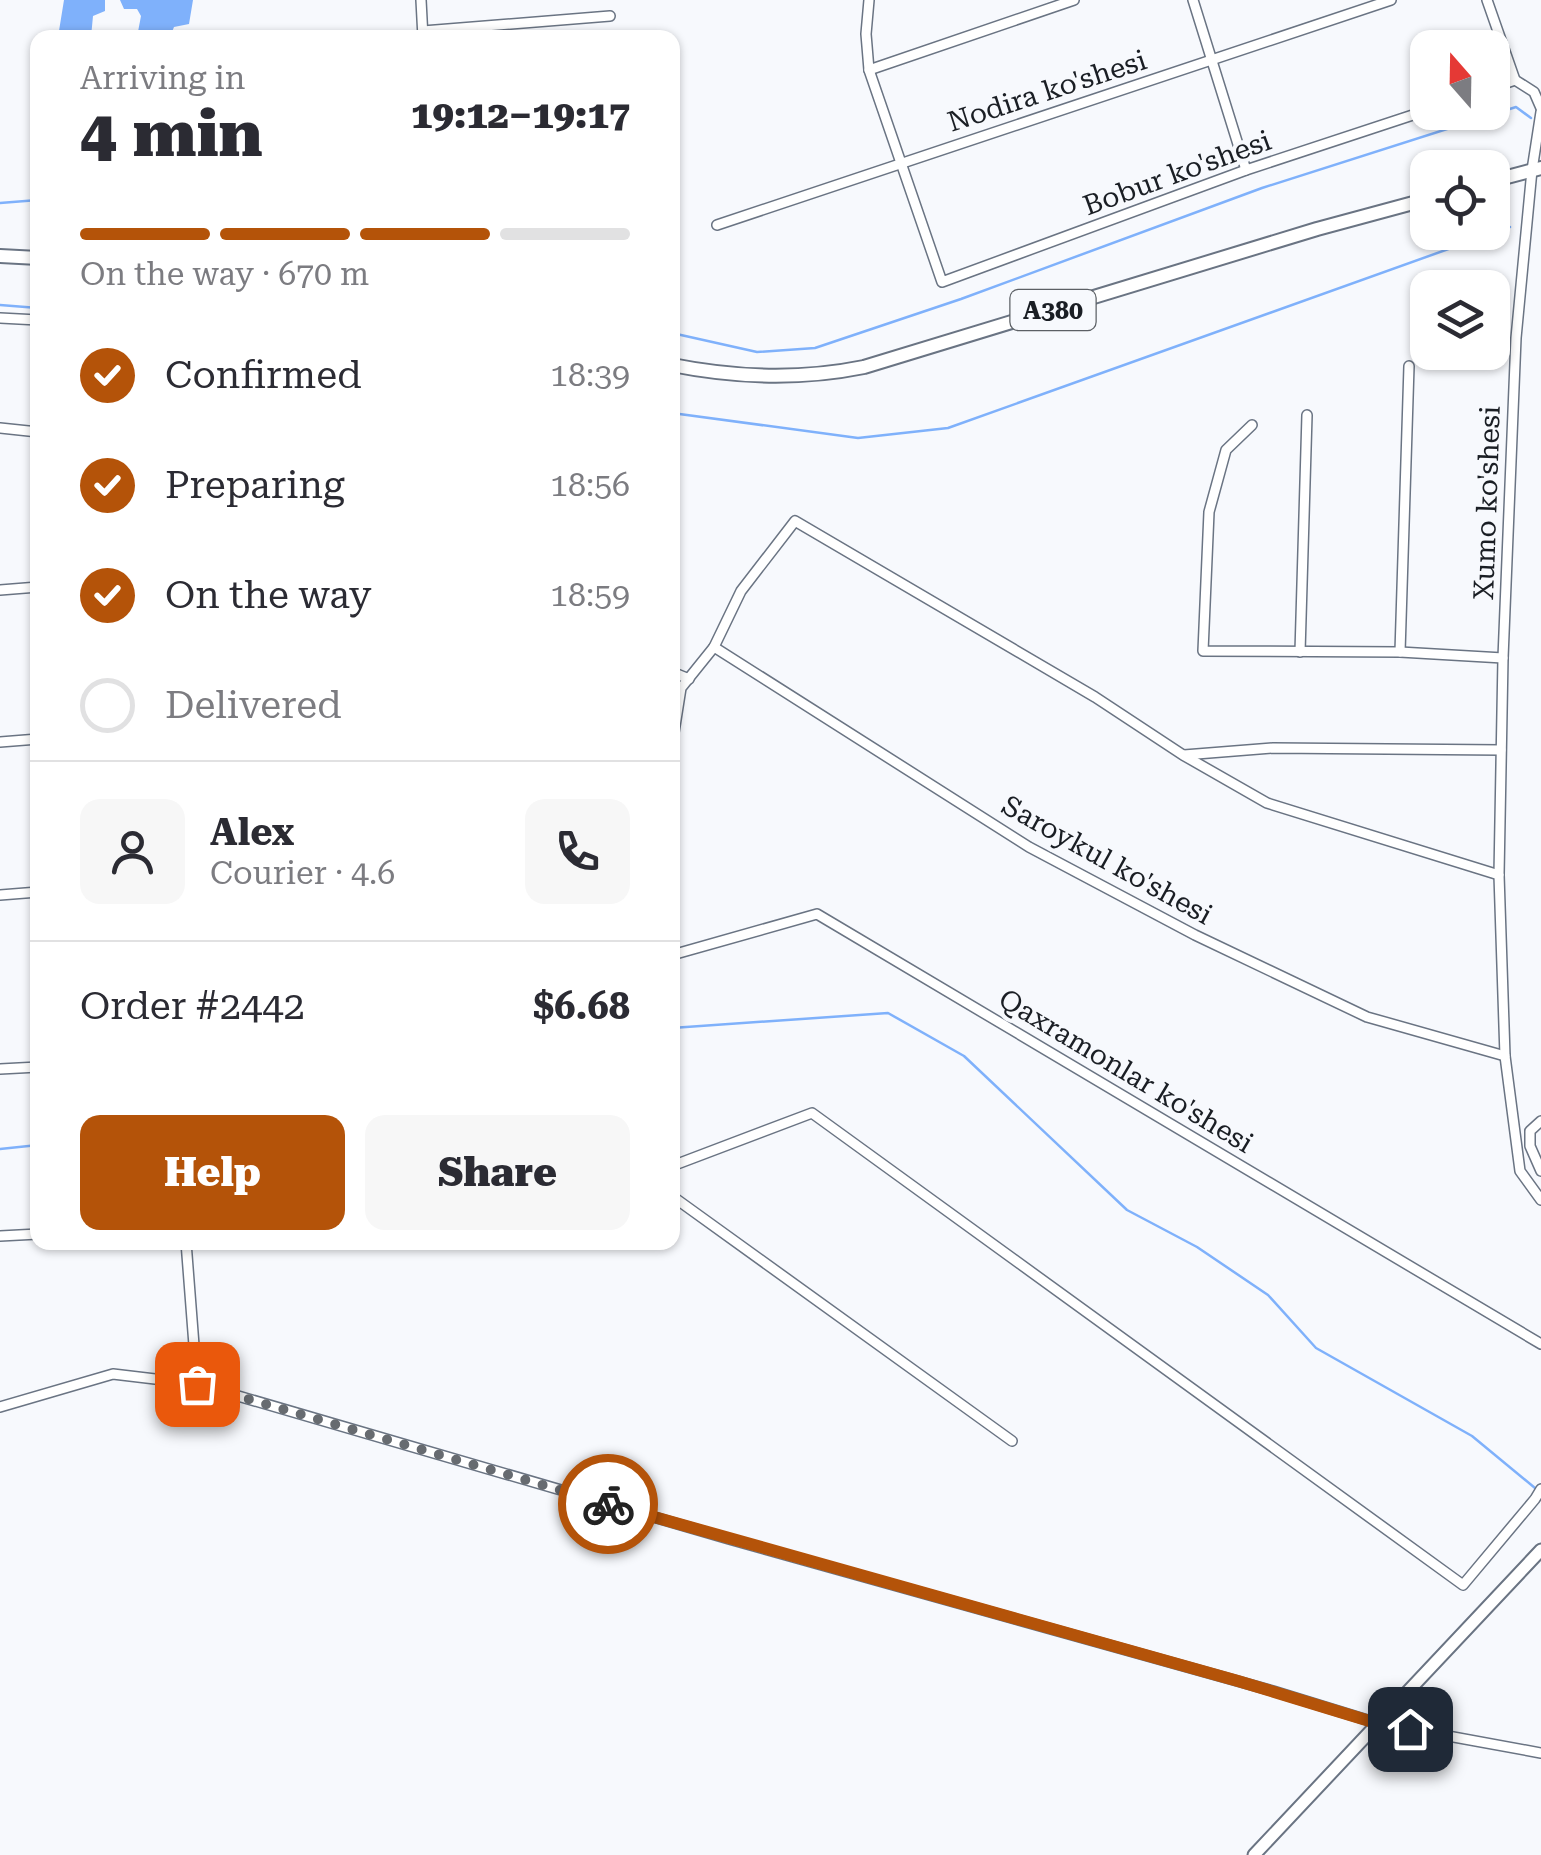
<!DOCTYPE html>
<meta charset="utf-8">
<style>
body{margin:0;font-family:"Roboto Serif",serif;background:#f7f7f7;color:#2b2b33;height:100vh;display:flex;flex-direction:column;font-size:38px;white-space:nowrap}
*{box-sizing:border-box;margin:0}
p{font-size:32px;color:#7c7c81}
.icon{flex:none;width:55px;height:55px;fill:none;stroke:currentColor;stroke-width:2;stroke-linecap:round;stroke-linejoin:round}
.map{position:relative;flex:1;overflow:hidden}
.panel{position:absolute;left:30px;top:30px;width:650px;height:1220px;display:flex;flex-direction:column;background:#fff;border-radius:20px;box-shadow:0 2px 8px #0004}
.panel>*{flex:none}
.needle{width:65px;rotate:340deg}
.controls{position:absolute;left:1410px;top:30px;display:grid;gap:20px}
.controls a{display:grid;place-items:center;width:100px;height:100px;border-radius:20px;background:#fff;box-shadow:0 2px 8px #0004;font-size:50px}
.pin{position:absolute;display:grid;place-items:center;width:85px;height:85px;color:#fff;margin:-42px;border-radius:20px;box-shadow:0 5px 15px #0006}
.courier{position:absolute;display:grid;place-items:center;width:100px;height:100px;margin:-50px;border:8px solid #b45309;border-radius:50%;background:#fff;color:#222;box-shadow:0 2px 12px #0007}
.head em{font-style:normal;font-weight:800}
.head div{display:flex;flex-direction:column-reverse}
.head{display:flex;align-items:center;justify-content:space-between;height:170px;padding:0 50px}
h1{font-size:65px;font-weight:800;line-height:75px}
.bar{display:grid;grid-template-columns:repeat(4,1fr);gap:15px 10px;align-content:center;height:120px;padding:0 50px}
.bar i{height:12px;border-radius:8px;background:#e1e1e2}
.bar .selected{background:#b45309}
.bar p{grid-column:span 4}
.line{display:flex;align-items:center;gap:25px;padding:0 50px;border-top:2px solid #e1e1e2}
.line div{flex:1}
.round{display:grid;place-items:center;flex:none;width:105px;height:105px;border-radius:20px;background:#f7f7f7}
ol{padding:0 50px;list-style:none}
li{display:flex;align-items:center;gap:30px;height:110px}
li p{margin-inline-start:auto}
li .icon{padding:10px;border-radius:50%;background:#b45309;color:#fff;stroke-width:4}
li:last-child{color:#7c7c81}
li i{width:55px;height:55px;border:5px solid #e1e1e2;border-radius:50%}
.action{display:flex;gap:20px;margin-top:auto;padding:20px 50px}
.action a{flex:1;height:115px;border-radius:20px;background:#b45309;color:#fff;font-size:40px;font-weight:800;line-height:115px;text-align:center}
.action a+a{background:#f7f7f7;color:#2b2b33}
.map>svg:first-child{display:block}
.water{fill:#7fb1fb}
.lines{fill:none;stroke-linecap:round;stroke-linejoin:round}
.stream{stroke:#7fb1fb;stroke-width:2.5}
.minor-casing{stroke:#6a7483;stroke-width:12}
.major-casing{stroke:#6a7483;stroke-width:15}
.highway-casing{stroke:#6a7483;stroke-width:16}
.minor{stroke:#fff;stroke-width:9}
.major{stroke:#fff;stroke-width:11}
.highway{stroke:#fff;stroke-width:12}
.done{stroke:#676b70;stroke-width:10;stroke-dasharray:0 18}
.route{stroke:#b45309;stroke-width:12}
.labels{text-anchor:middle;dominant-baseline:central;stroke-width:8;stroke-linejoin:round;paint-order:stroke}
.shield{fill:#f7f9fd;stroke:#5c6065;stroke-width:2.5}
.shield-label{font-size:25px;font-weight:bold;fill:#1a1e24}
.street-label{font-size:28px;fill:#1a1e24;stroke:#f7f9fd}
</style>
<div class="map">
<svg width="1541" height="1855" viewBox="0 0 1541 1855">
<rect width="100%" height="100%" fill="#f7f9fd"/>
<g class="water">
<polygon points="64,0 105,0 105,11 93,16 91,37 58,37"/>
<polygon points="120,0 193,0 189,24 174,27 170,37 137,37 141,16 137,9 124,9"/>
</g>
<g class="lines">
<g class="stream">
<polyline points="0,203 38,200"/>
<polyline points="0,305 38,308"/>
<polyline points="672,333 757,352 815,348 961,299 1262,188 1516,107 1531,118"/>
<polyline points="672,413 858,438 948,428 1510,227"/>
<polyline points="672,1028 888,1013 964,1056 1127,1210 1197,1247 1268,1295 1316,1348 1472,1436 1535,1488"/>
<polyline points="0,1149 38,1145"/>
</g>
<g class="minor-casing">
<g id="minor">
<polyline points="421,0 423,38"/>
<polyline points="869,0 866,34 869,70 942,282 1246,170 1428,110"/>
<polyline points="1193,0 1246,170"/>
<polyline points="1487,0 1515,80"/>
<polyline points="423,31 610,16"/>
<polyline points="869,70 1074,0"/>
<polyline points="1492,88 1515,80 1534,92 1541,108"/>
<polyline points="1541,112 1532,170 1516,338 1503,658 1499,875 1505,1056 1520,1171 1541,1200"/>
<polyline points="717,225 1391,0"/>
<polyline points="0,318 38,320"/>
<polyline points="1252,425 1226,450 1209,512 1203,651 1400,652 1503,658"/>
<polyline points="0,428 38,432"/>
<polyline points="0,590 38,587"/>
<polyline points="714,647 1029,847 1195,935 1367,1017 1505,1056"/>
<polyline points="1300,652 1307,415"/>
<polyline points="1400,652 1409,366"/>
<polyline points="672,672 689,679"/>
<polyline points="0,742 38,739"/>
<polyline points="672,745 681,688 714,647 741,591 795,521 1095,697 1183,755 1267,803 1499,875"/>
<polyline points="1184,755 1273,748 1501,750"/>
<polyline points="0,895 38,892"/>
<polyline points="672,955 817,914 1541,1344"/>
<polyline points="0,1069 38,1067"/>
<polyline points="1541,1121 1530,1131 1530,1146 1541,1171"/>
<polyline points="672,1166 812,1113 1463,1585 1535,1499 1541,1489"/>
<polyline points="672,1196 1012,1441"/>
<polyline points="0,1236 38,1234"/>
<polyline points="186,1242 197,1384"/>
<polyline points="0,1407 113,1374 197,1384 729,1539 1273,1691 1377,1723 1541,1753"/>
</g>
</g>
<g class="major-casing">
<polyline id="major" points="1254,1855 1541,1550"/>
</g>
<g class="highway-casing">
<g id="highway">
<polyline points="1492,181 1541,168"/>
<polyline points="0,256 38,258"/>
<path d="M672,365c65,13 128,15 192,2l453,-138 111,-30"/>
</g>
</g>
<use href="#minor" class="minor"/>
<use href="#major" class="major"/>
<use href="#highway" class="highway"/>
</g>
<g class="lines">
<polyline class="done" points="197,1384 608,1504"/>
<polyline class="route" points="608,1504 1238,1681 1376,1723 1410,1729"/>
</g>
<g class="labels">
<rect class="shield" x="1010.5" y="290" width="85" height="40" rx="8"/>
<g class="shield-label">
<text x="1053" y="310">A380</text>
</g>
<g class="street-label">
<text transform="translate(1047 91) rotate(-18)">Nodira ko'shesi</text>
<text transform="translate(1177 173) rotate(-20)">Bobur ko'shesi</text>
<text transform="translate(1487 503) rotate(-88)">Xumo ko'shesi</text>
<text transform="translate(1107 860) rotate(29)">Saroykul ko'shesi</text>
<text transform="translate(1126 1071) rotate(31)">Qaxramonlar ko'shesi</text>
</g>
</g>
</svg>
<div class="controls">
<a><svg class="needle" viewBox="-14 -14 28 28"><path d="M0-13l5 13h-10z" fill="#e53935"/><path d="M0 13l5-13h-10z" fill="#7c7c81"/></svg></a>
<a><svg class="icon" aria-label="locate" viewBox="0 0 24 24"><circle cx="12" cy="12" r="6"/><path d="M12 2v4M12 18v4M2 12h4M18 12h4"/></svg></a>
<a><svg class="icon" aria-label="layers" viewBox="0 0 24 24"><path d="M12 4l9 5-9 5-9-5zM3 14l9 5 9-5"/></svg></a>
</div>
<div class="pin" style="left:197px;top:1384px;background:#ea580c"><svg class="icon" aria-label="bag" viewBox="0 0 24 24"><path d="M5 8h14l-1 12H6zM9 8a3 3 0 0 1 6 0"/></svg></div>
<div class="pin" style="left:1410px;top:1729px;background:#1f2937"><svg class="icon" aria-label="home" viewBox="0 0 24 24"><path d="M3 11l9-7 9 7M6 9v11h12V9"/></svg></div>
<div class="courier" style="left:608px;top:1504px"><svg class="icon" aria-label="bike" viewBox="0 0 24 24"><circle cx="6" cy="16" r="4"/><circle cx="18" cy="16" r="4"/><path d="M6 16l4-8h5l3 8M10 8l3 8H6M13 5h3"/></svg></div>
<section class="panel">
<div class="head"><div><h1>4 min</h1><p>Arriving in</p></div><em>19:12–19:17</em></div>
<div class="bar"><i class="selected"></i><i class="selected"></i><i class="selected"></i><i></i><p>On the way · 670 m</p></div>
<ol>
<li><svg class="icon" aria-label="check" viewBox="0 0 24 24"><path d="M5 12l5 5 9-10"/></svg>Confirmed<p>18:39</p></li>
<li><svg class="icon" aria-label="check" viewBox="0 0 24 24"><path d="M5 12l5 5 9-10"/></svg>Preparing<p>18:56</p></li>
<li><svg class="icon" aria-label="check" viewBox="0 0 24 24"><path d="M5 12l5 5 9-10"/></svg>On the way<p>18:59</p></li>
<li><i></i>Delivered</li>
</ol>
<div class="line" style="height:180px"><a class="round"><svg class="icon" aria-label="person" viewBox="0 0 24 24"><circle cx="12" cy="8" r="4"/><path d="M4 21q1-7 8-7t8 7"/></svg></a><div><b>Alex</b><p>Courier · 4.6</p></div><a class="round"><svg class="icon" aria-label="phone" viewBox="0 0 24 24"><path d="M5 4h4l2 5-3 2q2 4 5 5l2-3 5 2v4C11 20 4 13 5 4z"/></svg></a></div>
<div class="line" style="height:130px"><div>Order #2442</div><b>$6.68</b></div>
<div class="action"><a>Help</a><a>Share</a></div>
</section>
</div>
